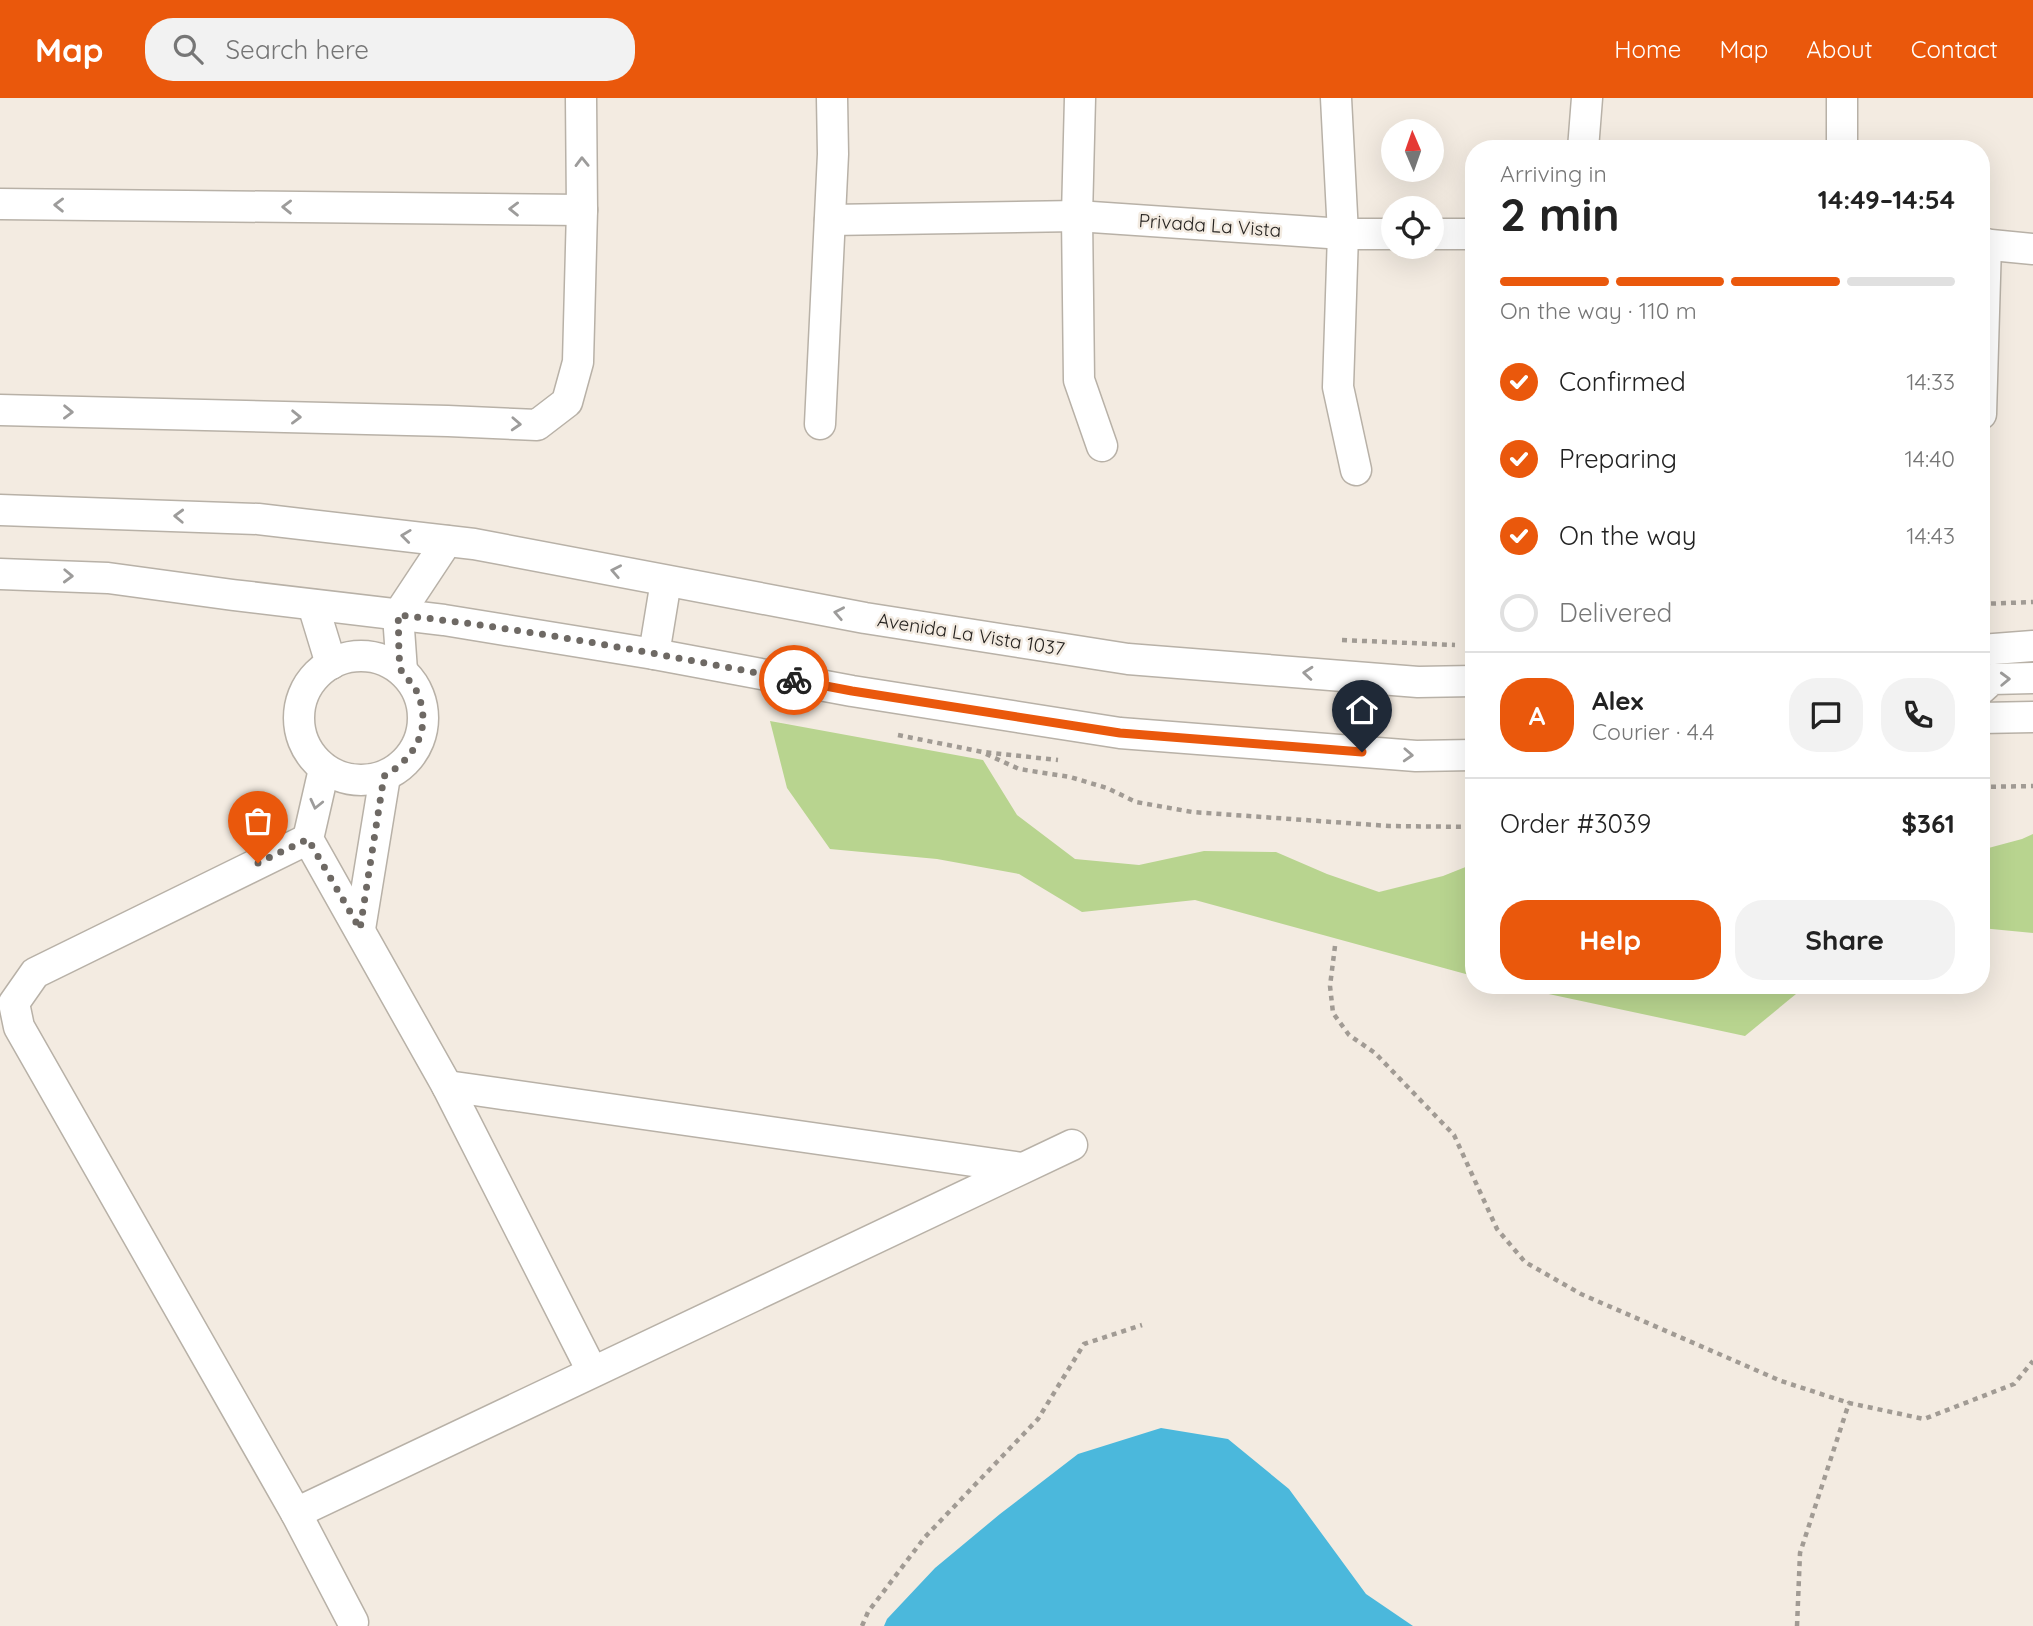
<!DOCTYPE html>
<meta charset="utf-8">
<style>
body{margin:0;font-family:Quicksand,sans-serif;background:#f2f2f2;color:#222;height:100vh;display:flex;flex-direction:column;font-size:26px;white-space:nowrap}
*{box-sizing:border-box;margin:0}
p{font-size:23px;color:#767676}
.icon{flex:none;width:38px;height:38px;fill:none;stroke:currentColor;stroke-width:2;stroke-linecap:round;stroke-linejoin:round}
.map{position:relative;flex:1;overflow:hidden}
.panel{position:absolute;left:1465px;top:42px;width:525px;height:854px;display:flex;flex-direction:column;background:#fff;border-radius:28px;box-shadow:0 7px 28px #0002}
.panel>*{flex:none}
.needle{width:46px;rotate:358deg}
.buttons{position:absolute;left:1381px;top:21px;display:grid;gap:14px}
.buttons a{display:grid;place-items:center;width:63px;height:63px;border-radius:50%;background:#fff;box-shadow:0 7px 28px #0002;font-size:35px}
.pin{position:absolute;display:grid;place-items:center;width:60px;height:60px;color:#fff;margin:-72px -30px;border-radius:50% 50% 50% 0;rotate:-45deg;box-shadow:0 0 7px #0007}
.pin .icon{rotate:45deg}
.courier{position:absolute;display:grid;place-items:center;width:70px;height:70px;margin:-35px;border:5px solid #ea580c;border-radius:50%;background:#fff;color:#222;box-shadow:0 2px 9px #0007}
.head em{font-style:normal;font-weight:700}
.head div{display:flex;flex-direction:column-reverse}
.head{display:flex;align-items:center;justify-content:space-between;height:119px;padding:0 35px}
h1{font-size:46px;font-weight:700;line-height:52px}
.bar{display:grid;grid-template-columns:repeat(4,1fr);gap:10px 7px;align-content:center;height:84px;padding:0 35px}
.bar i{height:9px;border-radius:5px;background:#e0e0e0}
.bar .active{background:#ea580c}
.bar p{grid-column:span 4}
.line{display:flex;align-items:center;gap:18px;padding:0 35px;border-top:2px solid #e0e0e0}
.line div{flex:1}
.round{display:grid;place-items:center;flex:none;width:74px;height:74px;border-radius:28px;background:#f2f2f2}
ol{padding:0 35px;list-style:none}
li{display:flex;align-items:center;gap:21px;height:77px}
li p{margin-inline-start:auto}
li .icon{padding:7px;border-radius:50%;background:#ea580c;color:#fff;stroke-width:4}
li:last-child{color:#767676}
li i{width:38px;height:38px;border:4px solid #e0e0e0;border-radius:50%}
.primary-button{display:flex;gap:14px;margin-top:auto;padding:14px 35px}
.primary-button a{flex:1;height:80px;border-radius:28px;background:#ea580c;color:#fff;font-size:28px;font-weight:700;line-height:80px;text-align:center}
.primary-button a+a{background:#f2f2f2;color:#222}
header{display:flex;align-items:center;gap:42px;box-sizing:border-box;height:98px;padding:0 35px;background:#ea580c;color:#fff}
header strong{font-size:33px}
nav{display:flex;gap:38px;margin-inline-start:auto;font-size:24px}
.search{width:490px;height:63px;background:#f2f2f2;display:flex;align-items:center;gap:18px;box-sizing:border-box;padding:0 24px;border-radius:28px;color:#767676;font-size:26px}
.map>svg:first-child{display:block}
.green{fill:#b8d48f}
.water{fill:#4bb8dc}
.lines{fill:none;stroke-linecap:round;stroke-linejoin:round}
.street-casing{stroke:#b8b1a7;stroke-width:33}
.path{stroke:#a19b94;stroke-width:4.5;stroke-dasharray:5 5;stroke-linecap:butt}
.street{stroke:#fff;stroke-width:30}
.oneway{stroke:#9d9c9b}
.done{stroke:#6e6964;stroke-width:7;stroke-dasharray:0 12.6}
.route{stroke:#ea580c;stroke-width:9}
.labels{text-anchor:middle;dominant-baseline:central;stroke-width:5;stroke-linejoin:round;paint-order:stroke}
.street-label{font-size:19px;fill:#262320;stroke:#f3ebe1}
</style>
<header>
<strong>Map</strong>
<div class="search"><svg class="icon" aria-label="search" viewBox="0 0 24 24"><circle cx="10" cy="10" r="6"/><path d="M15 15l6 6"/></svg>Search here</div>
<nav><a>Home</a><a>Map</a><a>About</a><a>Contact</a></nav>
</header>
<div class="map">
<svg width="2033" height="1528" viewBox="0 0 2033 1528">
<rect width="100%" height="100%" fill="#f3ebe1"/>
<g class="green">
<polygon points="770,623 983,662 1017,717 1075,761 1139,767 1204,753 1276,754 1327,776 1379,794 1443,778 1473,766 1473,878 1195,802 1082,814 1019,776 937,761 830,751 787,690"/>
<polygon points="2033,736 2033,835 1981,830 1981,752 2022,741"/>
<polygon points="1507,887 1807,887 1745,938"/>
</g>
<polygon class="water" points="1161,1330 1228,1341 1289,1391 1366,1496 1413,1528 884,1528 887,1521 935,1470 1000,1416 1078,1356"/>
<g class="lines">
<g class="street-casing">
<g id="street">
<polyline points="1080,0 1077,118 1079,282 1102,348"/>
<polyline points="1336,0 1343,136 1338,289 1356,372"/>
<polyline points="1842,0 1842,51"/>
<polyline points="1583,51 1587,0"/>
<polyline points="0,106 582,112"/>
<polyline points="830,122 1077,118 1343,136 1393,136"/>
<polyline points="1432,136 1474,136"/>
<polyline points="1981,146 2033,151"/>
<polyline points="0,312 448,323 537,327 567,304 578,264 582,112 581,0"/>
<polyline points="1981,316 1986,146"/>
<polyline points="820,326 833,56 832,0"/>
<polyline points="0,412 258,421 474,446 865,520 1128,561 1418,584 1474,583"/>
<polyline points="0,476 108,480 233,497 444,522 654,556 852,593 1120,635 1416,658 1474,657"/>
<polyline points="313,507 331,566"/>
<polyline points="1981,552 2033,548"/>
<polyline points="654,556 666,483"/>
<circle cx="361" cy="620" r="62"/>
<polyline points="402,573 398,517 447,443"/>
<polyline points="1981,591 1992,581 2033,580"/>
<polyline points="1981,620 2033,619"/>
<polyline points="324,671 308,741 447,988 592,1273"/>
<polyline points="308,741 35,875 14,905 19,929 296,1415 353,1524"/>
<polyline points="360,831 385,678"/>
<polyline points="447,988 1022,1070"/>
<polyline points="296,1415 1072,1047"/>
</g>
</g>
<g class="path">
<polyline points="1981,506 2033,504"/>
<polyline points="1342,542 1455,547"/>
<polyline points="898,637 983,654 1058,662"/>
<polyline points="986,656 1019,671 1070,679 1107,690 1136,704 1192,714 1389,728 1474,729"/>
<polyline points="1981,689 2033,688"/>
<polyline points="1335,848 1330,888 1333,915 1349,937 1375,955 1454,1037 1497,1131 1525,1164 1581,1196 1781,1283 1849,1305"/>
<polyline points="862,1528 868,1514 925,1439 1038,1321 1084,1246 1142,1227"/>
<polyline points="1797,1528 1800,1455 1849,1305 1924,1321 2014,1286 2033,1263"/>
</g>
<use href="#street" class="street"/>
</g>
<defs><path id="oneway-chevron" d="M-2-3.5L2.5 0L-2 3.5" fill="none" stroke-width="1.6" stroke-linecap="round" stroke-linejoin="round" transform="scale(1.75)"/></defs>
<g class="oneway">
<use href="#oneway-chevron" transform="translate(582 64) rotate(-91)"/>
<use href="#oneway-chevron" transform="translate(59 107) rotate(-179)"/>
<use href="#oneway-chevron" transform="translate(287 109) rotate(-179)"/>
<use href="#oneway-chevron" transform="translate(514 111) rotate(-179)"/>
<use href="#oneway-chevron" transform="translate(68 314) rotate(1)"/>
<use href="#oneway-chevron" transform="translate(296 319) rotate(1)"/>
<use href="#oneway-chevron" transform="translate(516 326) rotate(3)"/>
<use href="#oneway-chevron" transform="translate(179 418) rotate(-178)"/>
<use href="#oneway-chevron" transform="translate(406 438) rotate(-173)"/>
<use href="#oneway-chevron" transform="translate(616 473) rotate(-169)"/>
<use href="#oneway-chevron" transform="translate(68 478) rotate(2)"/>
<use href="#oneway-chevron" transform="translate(839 515) rotate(-169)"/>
<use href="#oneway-chevron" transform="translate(1308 575) rotate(-175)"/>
<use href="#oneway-chevron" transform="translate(2005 581) rotate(-2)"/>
<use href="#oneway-chevron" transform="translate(1408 657) rotate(3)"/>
<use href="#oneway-chevron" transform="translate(316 706) rotate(103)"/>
</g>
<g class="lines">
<path class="done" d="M258,765l50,-24 52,90 24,-153c33,-19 50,-51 31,-88 -3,-6 -11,-11 -14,-18 -3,-8 -2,-44 -3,-55 133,14 265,40 396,65"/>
<polyline class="route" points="794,582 852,593 1120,635 1362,654"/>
</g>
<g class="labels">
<g class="street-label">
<text transform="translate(1210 127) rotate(4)">Privada La Vista</text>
<text transform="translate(971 536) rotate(9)">Avenida La Vista 1037</text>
</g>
</g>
</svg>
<div class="buttons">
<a><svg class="needle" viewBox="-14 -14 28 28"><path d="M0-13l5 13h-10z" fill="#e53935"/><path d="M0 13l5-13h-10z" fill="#767676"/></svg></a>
<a><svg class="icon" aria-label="locate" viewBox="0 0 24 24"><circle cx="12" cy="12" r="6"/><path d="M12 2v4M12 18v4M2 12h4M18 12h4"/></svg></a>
</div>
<div class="pin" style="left:258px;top:765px;background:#ea580c"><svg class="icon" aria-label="bag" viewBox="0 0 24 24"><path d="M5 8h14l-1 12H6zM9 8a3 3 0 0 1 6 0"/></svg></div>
<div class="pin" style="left:1362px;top:654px;background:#1f2937"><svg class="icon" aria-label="home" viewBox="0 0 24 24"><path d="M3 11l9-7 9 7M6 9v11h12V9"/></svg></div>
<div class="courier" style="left:794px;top:582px"><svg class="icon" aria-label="bike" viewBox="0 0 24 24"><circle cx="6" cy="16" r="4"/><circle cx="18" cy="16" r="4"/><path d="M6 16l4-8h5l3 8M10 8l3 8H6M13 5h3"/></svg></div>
<section class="panel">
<div class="head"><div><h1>2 min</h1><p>Arriving in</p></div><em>14:49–14:54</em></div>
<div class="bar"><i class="active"></i><i class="active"></i><i class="active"></i><i></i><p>On the way · 110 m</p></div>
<ol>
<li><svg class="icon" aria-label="check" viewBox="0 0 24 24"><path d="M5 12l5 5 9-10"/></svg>Confirmed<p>14:33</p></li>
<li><svg class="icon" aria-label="check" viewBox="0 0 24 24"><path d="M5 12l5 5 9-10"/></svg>Preparing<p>14:40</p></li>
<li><svg class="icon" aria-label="check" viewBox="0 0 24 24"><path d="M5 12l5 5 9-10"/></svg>On the way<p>14:43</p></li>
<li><i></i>Delivered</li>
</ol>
<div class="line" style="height:126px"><b class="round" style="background:#ea580c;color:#fff">A</b><div><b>Alex</b><p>Courier · 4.4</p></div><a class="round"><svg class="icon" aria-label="chat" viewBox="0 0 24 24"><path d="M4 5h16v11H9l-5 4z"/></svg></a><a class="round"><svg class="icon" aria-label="phone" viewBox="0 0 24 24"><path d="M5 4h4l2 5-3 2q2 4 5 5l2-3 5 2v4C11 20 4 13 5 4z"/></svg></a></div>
<div class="line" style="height:91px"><div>Order #3039</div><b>$361</b></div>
<div class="primary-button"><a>Help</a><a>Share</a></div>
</section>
</div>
